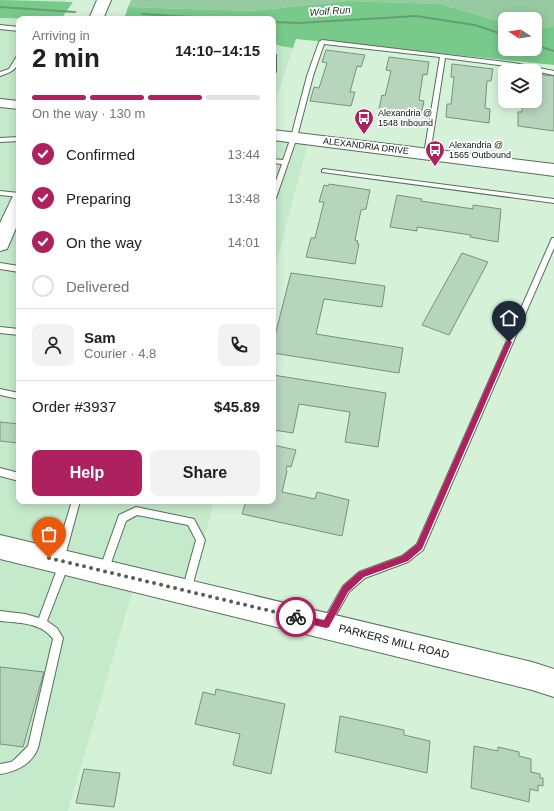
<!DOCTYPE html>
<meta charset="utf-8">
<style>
body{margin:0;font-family:Helvetica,sans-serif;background:#f2f2f2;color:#202124;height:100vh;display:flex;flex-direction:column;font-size:15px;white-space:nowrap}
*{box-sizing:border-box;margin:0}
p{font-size:13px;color:#757577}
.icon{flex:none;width:22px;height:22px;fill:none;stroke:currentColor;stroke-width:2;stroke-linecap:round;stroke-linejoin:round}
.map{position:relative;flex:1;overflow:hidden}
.drawer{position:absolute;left:16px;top:16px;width:260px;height:488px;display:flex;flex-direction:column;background:#fff;border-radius:8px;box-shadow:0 2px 10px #0003}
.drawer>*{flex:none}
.needle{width:26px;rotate:282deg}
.controls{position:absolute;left:498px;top:12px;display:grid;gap:8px}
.controls a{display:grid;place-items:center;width:44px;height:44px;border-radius:8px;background:#fff;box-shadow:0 2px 10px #0003;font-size:20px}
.pin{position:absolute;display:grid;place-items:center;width:34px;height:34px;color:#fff;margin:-41px -17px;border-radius:50% 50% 50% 0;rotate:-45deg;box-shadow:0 0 4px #0007}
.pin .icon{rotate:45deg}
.courier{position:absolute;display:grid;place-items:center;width:40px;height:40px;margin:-20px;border:3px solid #ad215f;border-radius:50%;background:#fff;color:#222;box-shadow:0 1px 5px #0007}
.headline em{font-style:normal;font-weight:700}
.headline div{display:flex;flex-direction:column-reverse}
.headline{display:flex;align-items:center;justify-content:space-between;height:68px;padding:0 16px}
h1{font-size:26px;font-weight:700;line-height:30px}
.bar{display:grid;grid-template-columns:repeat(4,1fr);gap:6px 4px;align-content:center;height:48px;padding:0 16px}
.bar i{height:5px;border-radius:3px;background:#e0e0e0}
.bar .selected{background:#ad215f}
.bar p{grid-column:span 4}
.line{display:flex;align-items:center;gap:10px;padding:0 16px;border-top:1px solid #e0e0e0}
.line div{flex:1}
.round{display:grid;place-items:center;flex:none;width:42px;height:42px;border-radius:8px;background:#f2f2f2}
ol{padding:0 16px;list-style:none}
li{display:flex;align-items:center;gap:12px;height:44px}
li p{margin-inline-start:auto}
li .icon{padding:4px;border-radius:50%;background:#ad215f;color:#fff;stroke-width:4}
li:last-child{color:#757577}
li i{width:22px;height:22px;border:2px solid #e0e0e0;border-radius:50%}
.primary-button{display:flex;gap:8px;margin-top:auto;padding:8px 16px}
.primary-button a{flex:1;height:46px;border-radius:8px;background:#ad215f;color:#fff;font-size:16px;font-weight:700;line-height:46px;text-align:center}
.primary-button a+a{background:#f2f2f2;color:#202124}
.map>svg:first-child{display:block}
.built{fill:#c5e9cb}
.green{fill:#96caa0}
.forest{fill:#78ca8a}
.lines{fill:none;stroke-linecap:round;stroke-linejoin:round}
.stream{fill:#63a06f;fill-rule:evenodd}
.building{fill:#b7d4bc;stroke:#77927c}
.service-casing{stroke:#566f5a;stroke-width:2}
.tertiary-casing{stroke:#566f5a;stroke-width:2}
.secondary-casing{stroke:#566f5a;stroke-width:2}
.primary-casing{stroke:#566f5a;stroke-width:2}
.service{fill:#fff;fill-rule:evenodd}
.tertiary{fill:#fff;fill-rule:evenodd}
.secondary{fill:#fff;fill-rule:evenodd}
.primary{fill:#fff;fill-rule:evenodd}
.route{fill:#ad215f}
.done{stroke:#516254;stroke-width:4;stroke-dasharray:0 7.2}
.labels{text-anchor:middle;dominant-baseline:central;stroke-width:3.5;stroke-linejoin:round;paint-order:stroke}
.far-poi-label{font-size:9px;fill:#0a140c;stroke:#fff;text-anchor:start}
.far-street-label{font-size:9px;fill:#0a140c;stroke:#fff}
.far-water-label{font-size:10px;font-style:italic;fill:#11331a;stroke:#fff}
.street-label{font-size:11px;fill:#0a140c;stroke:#fff}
</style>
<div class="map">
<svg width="554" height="811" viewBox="0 0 554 811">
<rect width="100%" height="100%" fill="#d5f2d9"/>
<g class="built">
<polygon points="0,0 67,0 57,19 19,19 19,501 214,501 190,592 136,579 68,811 0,811"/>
<polygon points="273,43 280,46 293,48 273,109"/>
<polygon points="273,135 309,139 273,276"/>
</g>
<polygon class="green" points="131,0 554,0 554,26 535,30 535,19 505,19 505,23 441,4 347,1 252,11 128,7"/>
<g class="forest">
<polygon points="0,0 73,2 61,19 0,18"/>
<polygon points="347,1 441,4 505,23 505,49 535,49 535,30 554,26 554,65 296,39 293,48 280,46 273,43 273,19 124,19 128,7 252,11"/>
</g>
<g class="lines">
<g class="stream">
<polygon points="0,6 75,11 77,12 75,13 0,8"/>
<polygon points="142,13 227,18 229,19 207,19 143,15 141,14"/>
<polygon points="416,15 475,24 505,34 505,36 474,26 416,17 299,24 273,23 273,21 299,22"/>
<polygon points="535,44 554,50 554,52 535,46"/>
</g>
</g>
<g class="building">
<polygon points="326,50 365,55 361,67 357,66 350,92 355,92 351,106 310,101 314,87 319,88 327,63 322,62"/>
<polygon points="389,57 429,62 427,75 423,74 419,100 424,101 421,115 379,109 382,95 385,96 391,71 386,70"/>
<polygon points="452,64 493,69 491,81 487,81 485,108 490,109 489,123 446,117 447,104 451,104 454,77 451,77"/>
<polygon points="535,74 554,76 554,131 518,126 518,112 522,112 522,101 535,101"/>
<polygon points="329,184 370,190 366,209 361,210 355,240 358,241 357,244 359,244 355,264 306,257 311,238 315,238 324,202 319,202 324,185 328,186"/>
<polygon points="397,195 422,199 421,201 473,209 473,205 501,209 498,242 470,237 471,235 417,227 417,231 390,227"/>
<polygon points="462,253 488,262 449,335 422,325"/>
<polygon points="291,273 385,286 382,307 324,299 316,334 403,348 399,373 273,353 273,343"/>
<polygon points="273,375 386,393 378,447 345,442 350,412 299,404 293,433 273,430"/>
<polygon points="0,422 19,424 19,443 0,441"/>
<polygon points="273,445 296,450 291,467 287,466 286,470 287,471 282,492 315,499 317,492 349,500 342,536 242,514 246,501 273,501"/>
<polygon points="0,667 44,672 23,747 0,744"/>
<polygon points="216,689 285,704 271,774 233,765 240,734 195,724 203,692 215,695"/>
<polygon points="340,716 404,730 404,735 430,741 427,773 335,752"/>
<polygon points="474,746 498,751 498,747 519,752 519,756 531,759 531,772 540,774 540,778 543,778 543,786 538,785 538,791 530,789 529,802 471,788"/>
<polygon points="84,769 120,773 114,807 76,803"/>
</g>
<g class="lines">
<g class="service-casing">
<g id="service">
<polygon points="0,25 19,27 19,31 0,29"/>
<polygon points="322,40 514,63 554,71 554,75 514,67 445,58 430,154 427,156 424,154 440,57 324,44 313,76 297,137 276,198 273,200 273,189 282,164 273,163 273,159 283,160 291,137 307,76 319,42"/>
<polygon points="273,53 276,55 276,72 273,74"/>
<path d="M19,55c0,14 -7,17 -19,21v-4l9,-3 8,-13z"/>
<polygon points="19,137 19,141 0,142 0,138"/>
<polygon points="324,169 554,199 554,203 322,172 322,170"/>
<polygon points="0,191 19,193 19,197 0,195"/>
<polygon points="552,238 554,238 554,248 423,550 408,562 365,578 349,592 329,627 326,629 323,627 321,624 323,621 343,586 359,572 402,556 417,544"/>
<polygon points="0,263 19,266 19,272 0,269"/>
<polygon points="0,327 19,329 19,335 0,333"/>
<polygon points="0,389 19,393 19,399 0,395"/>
<polygon points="0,468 19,473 19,481 0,476"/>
<path d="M72,501h8l-16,59 3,1 2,3 -22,57 10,7 6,10 -25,110c-6,16 -22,24 -38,26v-10l11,-2 4,-3 13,-13 25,-107c-12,-17 -35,-16 -53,-18v-10l25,3 14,4 20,-54 -3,-1 -2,-3z"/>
<polygon points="136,507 194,519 205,540 190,594 187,595 184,594 182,591 196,540 188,525 137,515 126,521 107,574 104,575 101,574 99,571 119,515"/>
</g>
</g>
<g class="tertiary-casing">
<polygon id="tertiary" points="0,99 19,101 19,109 0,107"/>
</g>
<g class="secondary-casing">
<g id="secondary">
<polygon points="273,130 554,164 554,176 273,140"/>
<polygon points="0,535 532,662 554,669 554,697 532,690 0,559"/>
</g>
</g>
<g class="primary-casing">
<g id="primary">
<polygon points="97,0 111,0 103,19 89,19"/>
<polygon points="19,194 19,221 7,249 0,251 0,223 13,196"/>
</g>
</g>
<use href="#service" class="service"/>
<use href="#tertiary" class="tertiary"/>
<use href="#secondary" class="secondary"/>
<use href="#primary" class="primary"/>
</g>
<polygon class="route" points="509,340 512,342 422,549 408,561 364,577 348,592 329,627 326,628 293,620 293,615 296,614 324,620 343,586 359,572 402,556 417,544 506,342"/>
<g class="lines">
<polyline class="done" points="49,558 296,617"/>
</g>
<defs>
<g id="bus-pin" transform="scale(1)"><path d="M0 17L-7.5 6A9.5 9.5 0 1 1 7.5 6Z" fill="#ad215f" stroke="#fff"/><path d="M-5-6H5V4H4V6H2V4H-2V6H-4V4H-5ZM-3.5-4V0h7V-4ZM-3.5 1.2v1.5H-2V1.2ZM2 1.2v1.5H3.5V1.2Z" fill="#fff"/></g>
</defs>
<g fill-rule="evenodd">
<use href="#bus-pin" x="364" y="118"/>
<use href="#bus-pin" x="435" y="150"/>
</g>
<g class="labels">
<g class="far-poi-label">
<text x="378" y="113">Alexandria @<tspan x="378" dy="10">1548 Inbound</tspan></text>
<text x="449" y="145">Alexandria @<tspan x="449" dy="10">1565 Outbound</tspan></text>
</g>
<g class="far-street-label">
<text transform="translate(366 146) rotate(7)">ALEXANDRIA DRIVE</text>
</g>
<g class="far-water-label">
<text transform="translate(330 11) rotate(-4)">Wolf Run</text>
</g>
<g class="street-label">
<text transform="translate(394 641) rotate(14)">PARKERS MILL ROAD</text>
</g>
</g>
</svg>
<div class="controls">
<a><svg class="needle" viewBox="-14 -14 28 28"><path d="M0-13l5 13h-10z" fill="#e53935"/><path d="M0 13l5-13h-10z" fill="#757577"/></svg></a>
<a><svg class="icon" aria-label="layers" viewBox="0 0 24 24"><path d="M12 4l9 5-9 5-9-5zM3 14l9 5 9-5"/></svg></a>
</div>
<div class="pin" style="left:49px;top:558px;background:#ea580c"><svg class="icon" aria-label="bag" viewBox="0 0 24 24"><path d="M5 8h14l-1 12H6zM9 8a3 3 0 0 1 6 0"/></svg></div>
<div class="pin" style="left:509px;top:342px;background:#1f2937"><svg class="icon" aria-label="home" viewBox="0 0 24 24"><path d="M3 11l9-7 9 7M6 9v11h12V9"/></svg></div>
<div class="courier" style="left:296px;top:617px"><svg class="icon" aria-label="bike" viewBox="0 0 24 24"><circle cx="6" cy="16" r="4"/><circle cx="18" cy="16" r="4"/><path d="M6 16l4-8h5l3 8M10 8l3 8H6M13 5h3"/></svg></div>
<section class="drawer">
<div class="headline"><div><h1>2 min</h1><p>Arriving in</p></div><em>14:10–14:15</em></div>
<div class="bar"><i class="selected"></i><i class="selected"></i><i class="selected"></i><i></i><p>On the way · 130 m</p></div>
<ol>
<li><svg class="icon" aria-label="check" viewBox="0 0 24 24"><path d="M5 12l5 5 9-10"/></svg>Confirmed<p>13:44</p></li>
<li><svg class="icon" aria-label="check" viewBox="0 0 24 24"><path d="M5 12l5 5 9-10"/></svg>Preparing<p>13:48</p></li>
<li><svg class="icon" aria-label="check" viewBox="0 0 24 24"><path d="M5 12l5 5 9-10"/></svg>On the way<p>14:01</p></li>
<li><i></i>Delivered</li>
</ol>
<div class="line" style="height:72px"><a class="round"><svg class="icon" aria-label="person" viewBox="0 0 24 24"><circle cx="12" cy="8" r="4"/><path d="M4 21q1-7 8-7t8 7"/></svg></a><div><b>Sam</b><p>Courier · 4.8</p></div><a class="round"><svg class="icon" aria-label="phone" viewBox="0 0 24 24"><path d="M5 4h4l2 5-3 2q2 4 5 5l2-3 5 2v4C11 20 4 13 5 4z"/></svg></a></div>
<div class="line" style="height:52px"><div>Order #3937</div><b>$45.89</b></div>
<div class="primary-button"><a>Help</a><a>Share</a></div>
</section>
</div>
